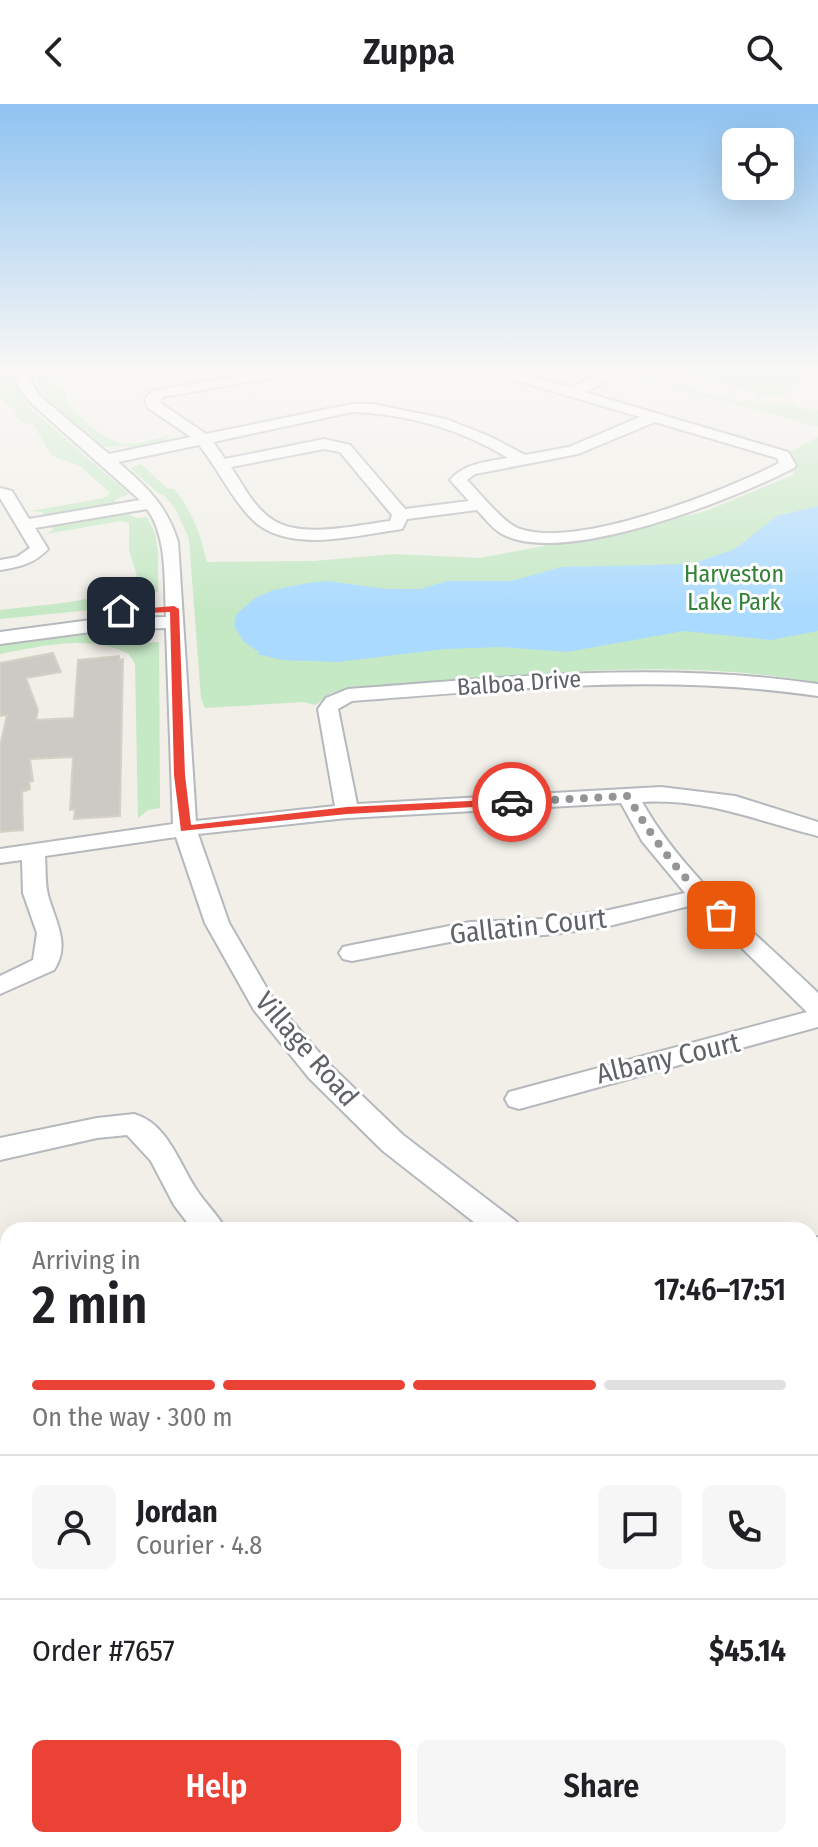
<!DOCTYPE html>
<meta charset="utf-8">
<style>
body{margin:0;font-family:"Fira Sans Condensed",sans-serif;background:#f6f6f6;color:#202124;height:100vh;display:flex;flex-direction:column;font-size:30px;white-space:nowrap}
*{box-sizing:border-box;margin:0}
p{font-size:26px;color:#757577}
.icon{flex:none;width:44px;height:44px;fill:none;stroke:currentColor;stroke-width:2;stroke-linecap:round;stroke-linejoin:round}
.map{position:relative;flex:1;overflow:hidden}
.side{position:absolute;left:0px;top:1118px;width:818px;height:626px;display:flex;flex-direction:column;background:#fff;border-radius:24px 24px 0 0;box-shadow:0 8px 32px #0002}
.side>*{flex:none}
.tools{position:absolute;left:722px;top:24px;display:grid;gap:16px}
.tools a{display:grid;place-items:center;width:72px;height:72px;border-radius:12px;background:#fff;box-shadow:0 8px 32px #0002;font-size:40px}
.pin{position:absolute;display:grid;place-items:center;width:68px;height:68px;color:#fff;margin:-34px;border-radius:16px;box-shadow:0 4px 12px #0006}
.courier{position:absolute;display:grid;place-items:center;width:80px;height:80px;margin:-40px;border:6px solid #ea4335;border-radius:50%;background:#fff;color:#222;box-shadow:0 2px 10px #0007}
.summary em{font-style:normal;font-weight:600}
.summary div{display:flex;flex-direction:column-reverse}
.summary{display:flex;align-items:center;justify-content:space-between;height:136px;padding:0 32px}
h1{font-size:52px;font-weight:600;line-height:60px}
.bar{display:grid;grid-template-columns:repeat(4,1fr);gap:12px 8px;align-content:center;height:96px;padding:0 32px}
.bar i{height:10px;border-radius:6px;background:#e0e0e0}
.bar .current{background:#ea4335}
.bar p{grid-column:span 4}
.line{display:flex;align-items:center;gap:20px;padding:0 32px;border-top:2px solid #e0e0e0}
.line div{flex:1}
.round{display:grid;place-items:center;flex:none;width:84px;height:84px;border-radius:12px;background:#f6f6f6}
.button{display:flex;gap:16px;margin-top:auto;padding:16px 32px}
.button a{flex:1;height:92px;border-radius:12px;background:#ea4335;color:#fff;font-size:32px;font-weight:600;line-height:92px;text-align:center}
.button a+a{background:#f6f6f6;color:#202124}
header{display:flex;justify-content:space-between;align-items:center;height:104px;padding:0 32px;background:#fff;font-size:36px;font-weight:600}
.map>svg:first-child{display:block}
.green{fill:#c5e8c5}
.water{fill:#aadaff}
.building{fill:#cccac5;stroke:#d6d1c6;stroke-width:2}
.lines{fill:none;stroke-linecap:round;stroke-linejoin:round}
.minor-casing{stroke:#b5b8bc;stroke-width:4}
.minor{fill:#fff;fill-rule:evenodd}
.route{fill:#ea4335}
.done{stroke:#929495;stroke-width:8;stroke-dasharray:0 14.4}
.labels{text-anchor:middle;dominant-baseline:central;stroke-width:6;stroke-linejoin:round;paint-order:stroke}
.far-park-label{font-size:24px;fill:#348238;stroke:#fff}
.far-street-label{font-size:24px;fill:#5f6368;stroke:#fff}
.street-label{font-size:28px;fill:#5f6368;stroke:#fff}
</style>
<header><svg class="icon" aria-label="back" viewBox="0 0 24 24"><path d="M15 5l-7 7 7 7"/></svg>Zuppa<svg class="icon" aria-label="search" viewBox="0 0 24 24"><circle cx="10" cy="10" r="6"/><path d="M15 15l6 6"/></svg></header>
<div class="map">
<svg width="818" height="1743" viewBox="0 0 818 1743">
<rect width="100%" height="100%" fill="#f1efe8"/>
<g class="green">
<polygon points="0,267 11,267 29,303 129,390 115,396 117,400 44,412 42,408 31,407 104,394 110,389 80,362 52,352 33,320 21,318 14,312 17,308 0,294"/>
<path d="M32,267h16l8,16 10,2c-5,19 43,55 61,55 14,0 30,-6 44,-9l-5,4 3,2 -35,8 -5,-3 -25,1 -59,-49z"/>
<polygon points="636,267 652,267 650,273 655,276 739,298 745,296 768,299 789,298 799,304 818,306 818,323 631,271"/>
<polygon points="671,267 799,267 814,271 795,279 781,293 754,292 758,289 676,268 667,269"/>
<path d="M818,333v246c-150,-28 -305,-6 -457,4l-30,6 -16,12 -11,-3 -99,6 -4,-9 -12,-160 -13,-29 -11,-14 -7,-3 -28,-25 11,-4 27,25h6c19,23 26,44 33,73l106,-1 81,-7 86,4 143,-27 83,-20 87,-36 4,-10 -11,-11z"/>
<path d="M124,408l13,6 10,-1 8,16 3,19v40l-13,1 -14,8v5l-131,13v-9c34,-5 118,-7 137,-35l-8,-25v-27l-9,-2 -74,13 7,-4 -2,-4z"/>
<path d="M132,526l-2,6 14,7 15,-1 1,166 -12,2 -10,8 -3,-154 -6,-10c-37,-20 -89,-8 -129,0v-10z"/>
</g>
<polygon class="water" points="818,402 818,527 771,536 684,527 567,548 501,543 445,545 338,558 282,556 257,550 259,548 244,538 234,522 236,511 255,494 273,486 308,479 327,477 386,485 421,485 447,477 511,477 562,463 691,460 735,445 777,412"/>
<polygon class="building" points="53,549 61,568 26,574 38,606 36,616 74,614 78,556 119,552 119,556 123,555 120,712 74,715 75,705 70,706 73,653 30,655 33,677 29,678 30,685 22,688 23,726 0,728 0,642 7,611 0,612 0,559"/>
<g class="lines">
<g class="minor-casing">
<g id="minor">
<path d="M14,267h14l5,15 8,11 68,57 82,-17 -43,-29 -3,-9 8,-8 112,-20h28l-7,4 -123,22 -3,6 46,31 146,-30h21l73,15 45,18 34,18 44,-8 71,-30 -145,-43 -2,-3h21l56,16 40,-16h18l-44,21 204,60 8,13 -2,3c-60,31 -228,98 -290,67 -11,-5 -19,-17 -27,-25l-70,9 -5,10 -6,1c-45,6 -113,25 -147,-14 -20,-22 -32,-49 -50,-71l-81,17c29,25 49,44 60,80l18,279 139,-15 -17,-97 8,-11 22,-9c158,-12 313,-28 470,-5v12c-156,-23 -309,-7 -466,5l-14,8 19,95 304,-17 74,9 83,26v14c-61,-15 -111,-38 -176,-34 43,76 114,131 176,191v34l-299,82 -10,-3 -4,-7 4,-7 298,-80 -110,-108 -92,23 -60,8 -75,3 -118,23 -9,-2 -4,-6 4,-6 9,-2 118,-23 75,-3 60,-8 80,-18 -43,-52 -21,-38 -274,15 -149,16 31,89 44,76 56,65 74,71 114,87 5,8h-38l-101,-79 -74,-73 -55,-68 -49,-87 -29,-86 -131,19c1,13 0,27 3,39 7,26 23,49 6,75l-54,24v-18l33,-16 4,-27 -14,-40 -1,-33 -22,3v-14l173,-25 -7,-196 -60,2 -106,14v-12l106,-14 60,-1c-2,-34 2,-80 -19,-108l-112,19 13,21c-14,15 -29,18 -48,21v-10l17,-3 13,-9 -30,-50v-10l12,3 17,28 111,-19 -109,-97 -12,-16zM352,308c55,2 109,17 156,46 -22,4 -43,5 -58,22l19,21 -64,8 -55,-64 -26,-6 -99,20 -12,-17zM655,318l122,36 2,5c-54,28 -201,86 -259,66 -17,-6 -39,-35 -53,-49l8,-6 103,-20zM324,345l16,3 52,63 -2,6c-32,4 -89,18 -117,-1 -19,-12 -30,-35 -42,-53z"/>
<path d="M134,1010c33,9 45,49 62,75 9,14 22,26 30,41h-33l-19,-25 -23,-44 -24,-26 -30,3 -97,22v-22l97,-20z"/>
<polygon points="818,1133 818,1164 810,1166 810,1135"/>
<polygon points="810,1271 818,1274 818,1305 810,1302"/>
<polygon points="0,1415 8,1418 8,1465 0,1461"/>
<polygon points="810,1542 818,1546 818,1645 810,1649"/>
<polygon points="74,1736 125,1736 122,1743 71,1743"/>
<polygon points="729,1736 775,1736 772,1743 726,1743"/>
</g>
</g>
<use href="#minor" class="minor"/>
</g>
<linearGradient id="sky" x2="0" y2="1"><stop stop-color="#8fc3f1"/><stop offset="0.52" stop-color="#f9f8f5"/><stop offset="1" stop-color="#f9f8f5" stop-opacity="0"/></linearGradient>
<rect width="818" height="511" fill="url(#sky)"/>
<polygon class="route" points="174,502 179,505 185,671 191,721 347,703 512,695 518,698 512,701 347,710 181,727 174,671 170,508 121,510 116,507"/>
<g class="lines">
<path class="done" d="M512,698l116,-6c26,46 55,82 93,119"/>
</g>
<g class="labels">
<g class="far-park-label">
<text x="734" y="470">Harveston<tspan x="734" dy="28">Lake Park</tspan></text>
</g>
<g class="far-street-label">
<text transform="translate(519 579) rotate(-4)">Balboa Drive</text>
</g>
<g class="street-label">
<text transform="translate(528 822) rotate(-6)">Gallatin Court</text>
<text transform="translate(307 945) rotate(49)">Village Road</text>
<text transform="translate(668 954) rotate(-13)">Albany Court</text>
</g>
</g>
</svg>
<div class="tools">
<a><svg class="icon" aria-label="locate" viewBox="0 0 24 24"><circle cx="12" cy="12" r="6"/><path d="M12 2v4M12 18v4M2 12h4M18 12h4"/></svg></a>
</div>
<div class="pin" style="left:721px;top:811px;background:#ea580c"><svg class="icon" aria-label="bag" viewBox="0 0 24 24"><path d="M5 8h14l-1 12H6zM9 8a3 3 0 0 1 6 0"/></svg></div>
<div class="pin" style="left:121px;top:507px;background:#1f2937"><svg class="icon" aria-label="home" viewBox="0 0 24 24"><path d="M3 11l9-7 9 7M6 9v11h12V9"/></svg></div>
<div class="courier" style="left:512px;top:698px"><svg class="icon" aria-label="car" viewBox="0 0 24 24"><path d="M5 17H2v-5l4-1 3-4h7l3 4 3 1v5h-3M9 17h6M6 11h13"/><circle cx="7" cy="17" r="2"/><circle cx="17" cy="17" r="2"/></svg></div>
<section class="side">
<div class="summary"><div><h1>2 min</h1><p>Arriving in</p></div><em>17:46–17:51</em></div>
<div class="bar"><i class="current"></i><i class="current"></i><i class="current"></i><i></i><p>On the way · 300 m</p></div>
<div class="line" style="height:144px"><a class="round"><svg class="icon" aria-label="person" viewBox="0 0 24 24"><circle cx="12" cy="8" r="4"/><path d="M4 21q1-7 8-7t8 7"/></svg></a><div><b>Jordan</b><p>Courier · 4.8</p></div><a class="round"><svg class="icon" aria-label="chat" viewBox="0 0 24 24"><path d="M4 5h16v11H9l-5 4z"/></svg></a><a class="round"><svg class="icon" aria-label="phone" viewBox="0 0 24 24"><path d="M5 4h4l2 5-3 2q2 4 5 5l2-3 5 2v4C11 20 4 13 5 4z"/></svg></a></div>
<div class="line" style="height:104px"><div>Order #7657</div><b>$45.14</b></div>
<div class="button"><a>Help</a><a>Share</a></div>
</section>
</div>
